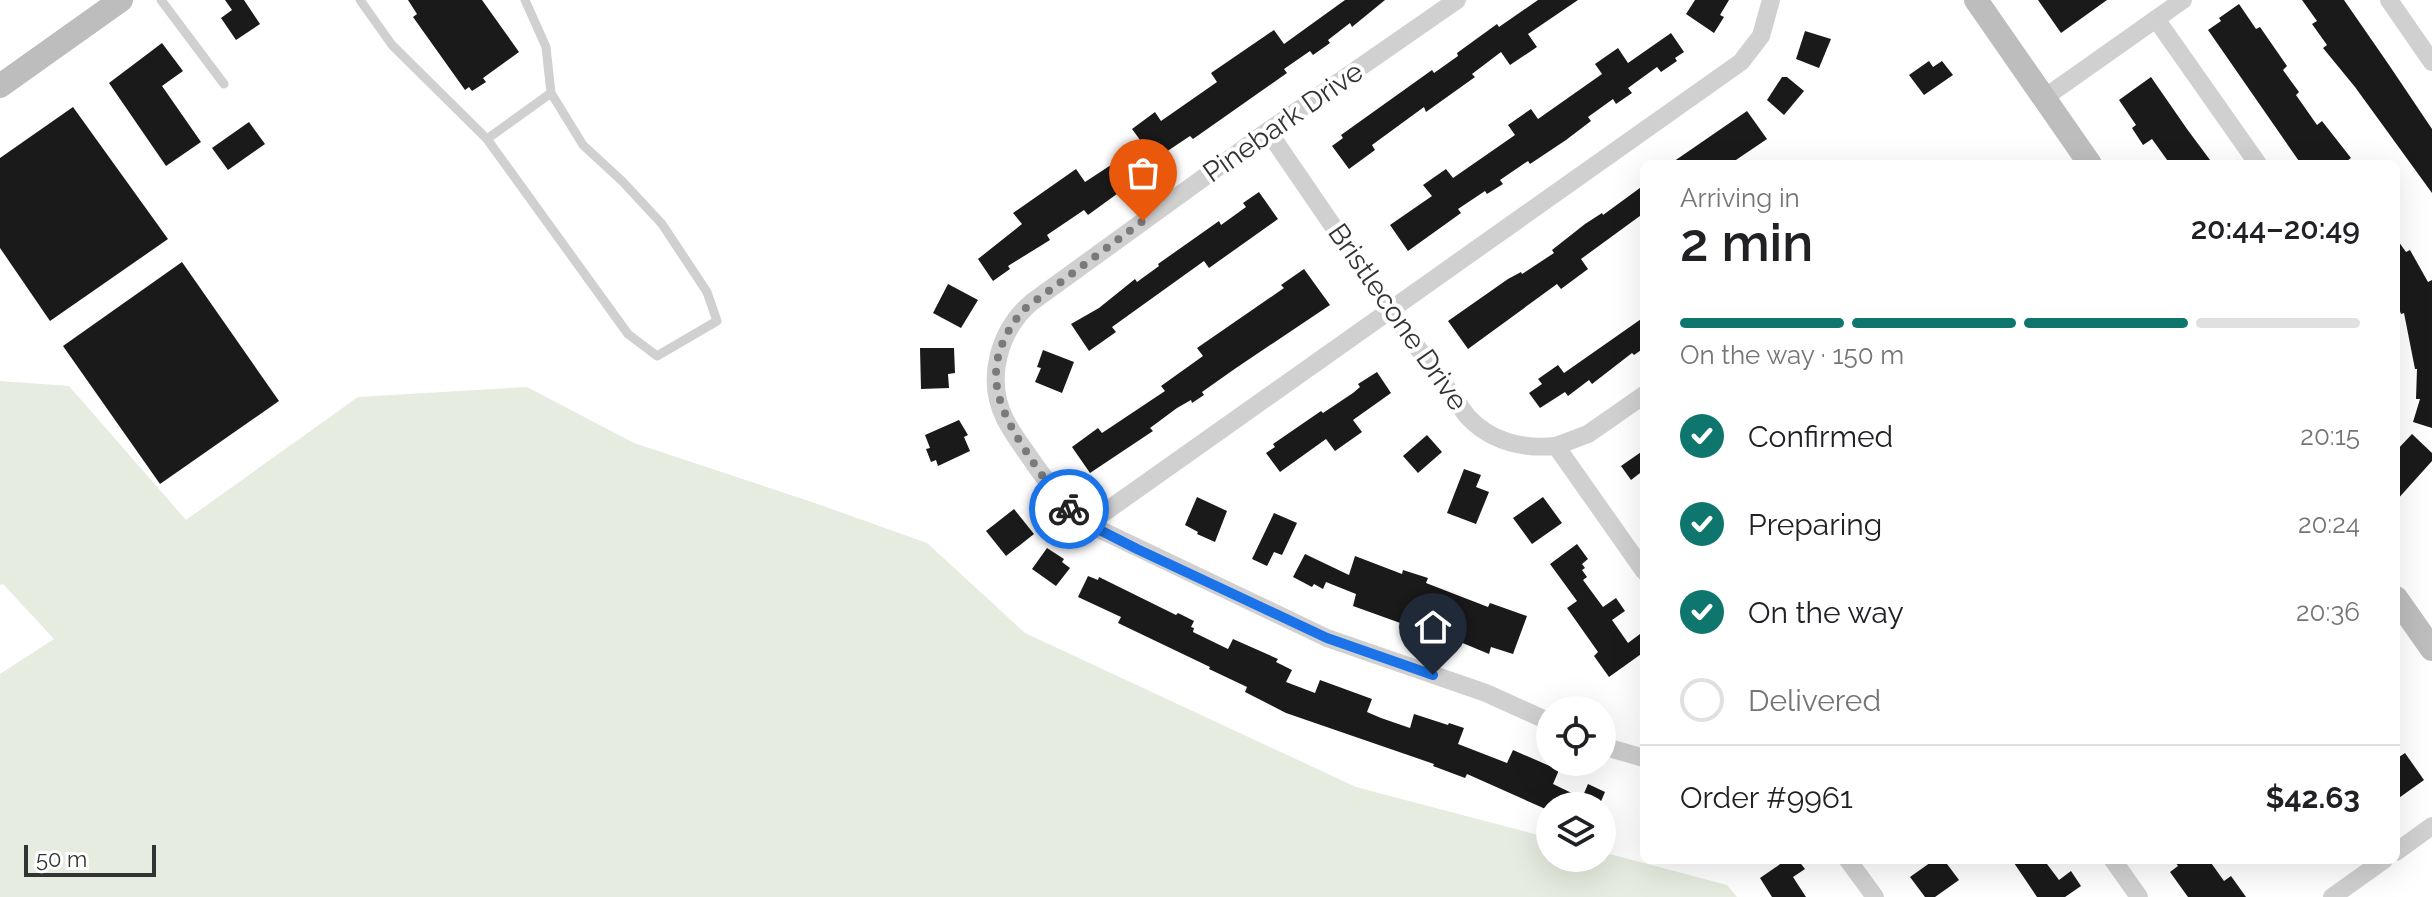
<!DOCTYPE html>
<meta charset="utf-8">
<style>
body{margin:0;font-family:Raleway,sans-serif;background:#f2f2f2;color:#202124;height:100vh;display:flex;flex-direction:column;font-size:30px;white-space:nowrap}
*{box-sizing:border-box;margin:0}
p{font-size:26px;color:#757577}
.icon{flex:none;width:44px;height:44px;fill:none;stroke:currentColor;stroke-width:2;stroke-linecap:round;stroke-linejoin:round}
.map{position:relative;flex:1;overflow:hidden}
.side{position:absolute;left:1640px;top:160px;width:760px;height:704px;display:flex;flex-direction:column;background:#fff;border-radius:12px;box-shadow:0 8px 32px #0002}
.side>*{flex:none}
.buttons{position:absolute;left:1536px;top:696px;display:grid;gap:16px}
.buttons a{display:grid;place-items:center;width:80px;height:80px;border-radius:50%;background:#fff;box-shadow:0 8px 32px #0002;font-size:40px}
.scale{position:absolute;left:24px;bottom:20px;width:132px;box-sizing:border-box;padding-left:8px;border:4px solid #333;border-top:0;font-size:22px;line-height:28px;white-space:nowrap;color:#333;-webkit-text-stroke:6px #fff;paint-order:stroke}
.pin{position:absolute;display:grid;place-items:center;width:68px;height:68px;color:#fff;margin:-82px -34px;border-radius:50% 50% 50% 0;rotate:-45deg;box-shadow:0 0 8px #0007}
.pin .icon{rotate:45deg}
.courier{position:absolute;display:grid;place-items:center;width:80px;height:80px;margin:-40px;border:6px solid #1a73e8;border-radius:50%;background:#fff;color:#222;box-shadow:0 2px 10px #0007}
.overview em{font-style:normal;font-weight:600}
.overview div{display:flex;flex-direction:column-reverse}
.overview{display:flex;align-items:center;justify-content:space-between;height:136px;padding:0 40px}
h1{font-size:52px;font-weight:600;line-height:60px}
.bar{display:grid;grid-template-columns:repeat(4,1fr);gap:12px 8px;align-content:center;height:96px;padding:0 40px}
.bar i{height:10px;border-radius:6px;background:#e0e0e0}
.bar .current{background:#0f766e}
.bar p{grid-column:span 4}
.line{display:flex;align-items:center;gap:20px;padding:0 40px;border-top:2px solid #e0e0e0}
.line div{flex:1}
ol{padding:0 40px;list-style:none}
li{display:flex;align-items:center;gap:24px;height:88px}
li p{margin-inline-start:auto}
li .icon{padding:8px;border-radius:50%;background:#0f766e;color:#fff;stroke-width:4}
li:last-child{color:#757577}
li i{width:44px;height:44px;border:4px solid #e0e0e0;border-radius:50%}
.map>svg:first-child{display:block}
.green{fill:#e6ecdf}
.building{fill:#1a1a1a}
.lines{fill:none;stroke-linecap:round;stroke-linejoin:round}
.lane{stroke:#d0d0d0;stroke-width:9}
.street{stroke:#d0d0d0;stroke-width:18}
.secondary{stroke:#bdbdbd;stroke-width:24}
.done{stroke:#7a7a7a;stroke-width:8;stroke-dasharray:0 14.4}
.route{stroke:#1a73e8;stroke-width:10}
.labels{text-anchor:middle;dominant-baseline:central;stroke-width:8;stroke-linejoin:round;paint-order:stroke}
.street-label{font-size:28px;fill:#333;stroke:#fff}
</style>
<div class="map">
<svg width="2432" height="897" viewBox="0 0 2432 897">
<rect width="100%" height="100%" fill="#fff"/>
<polygon class="green" points="0,381 69,386 186,520 358,397 527,387 634,443 812,502 927,543 1025,633 1356,787 1550,838 1550,858 1602,858 1602,852 1727,885 1737,897 0,897 0,674 54,639 3,584 0,585"/>
<g class="building">
<polygon points="225,0 244,0 260,24 236,40 221,18 232,10"/>
<polygon points="408,0 482,0 519,52 483,78 486,82 472,91 469,87 465,90 413,17 417,14"/>
<polygon points="1345,0 1385,0 1352,27 1350,23 1328,40 1330,43 1313,55 1310,51 1284,69 1287,73 1193,139 1190,136 1166,152 1169,157 1130,181 1132,183 1088,215 1084,210 1047,235 1050,240 1008,266 1010,269 993,281 978,259 1022,224 1013,213 1076,169 1085,182 1143,144 1132,129 1155,112 1161,121 1217,82 1211,73 1274,30 1284,44"/>
<polygon points="1538,0 1578,0 1528,34 1537,47 1510,65 1501,52 1472,74 1475,77 1426,112 1424,107 1372,145 1375,150 1349,169 1332,146 1343,138 1341,135 1432,70 1434,73 1458,56 1457,53 1497,24 1499,27"/>
<polygon points="1695,0 1729,0 1720,15 1724,17 1714,33 1686,14"/>
<polygon points="2038,0 2107,0 2061,33"/>
<polygon points="2302,0 2344,0 2389,65 2432,129 2432,193 2355,87 2323,48 2327,45 2312,24 2317,21"/>
<polygon points="2239,4 2256,29 2260,27 2287,66 2283,70 2299,92 2296,95 2317,125 2322,121 2351,158 2343,164 2301,164 2208,30 2221,21 2219,18"/>
<polygon points="1805,31 1831,39 1819,68 1796,59"/>
<polygon points="1671,33 1684,52 1675,58 1677,61 1661,72 1657,67 1628,88 1632,93 1616,104 1613,99 1588,117 1591,121 1566,140 1530,164 1528,161 1500,180 1503,184 1487,194 1485,191 1458,209 1461,213 1408,251 1390,225 1432,196 1423,185 1446,169 1453,178 1515,135 1508,125 1531,109 1538,119 1602,74 1595,64 1618,48 1628,63"/>
<polygon points="162,43 183,71 162,86 201,142 166,166 109,83"/>
<polygon points="1929,61 1933,67 1942,61 1953,75 1924,95 1909,75"/>
<polygon points="1782,77 1787,77 1804,91 1784,115 1767,100"/>
<polygon points="2151,77 2187,129 2213,164 2170,164 2152,139 2143,145 2132,128 2136,125 2119,100"/>
<polygon points="73,107 168,239 50,321 0,248 0,158"/>
<polygon points="1747,111 1767,139 1730,164 1670,164"/>
<polygon points="249,122 265,144 228,170 212,148"/>
<polygon points="1644,185 1644,213 1581,259 1588,269 1561,289 1557,284 1468,349 1448,321 1508,279 1521,272 1522,274 1554,253 1552,250 1585,224 1602,213 1603,215"/>
<polygon points="1259,192 1278,219 1209,268 1204,261 1112,327 1116,332 1089,351 1071,324 1099,308 1135,279 1137,282 1159,266 1158,264 1219,221 1221,225 1246,207 1243,203"/>
<polygon points="2396,238 2406,252 2410,250 2428,282 2432,280 2432,428 2413,422 2420,399 2416,399 2417,369 2415,369 2404,313 2401,314 2396,300"/>
<polygon points="182,262 279,401 160,484 63,346"/>
<polygon points="1304,269 1330,305 1236,368 1202,392 1204,395 1192,403 1191,400 1177,408 1150,428 1153,431 1090,473 1072,447 1098,428 1102,433 1165,391 1161,386 1203,356 1197,348 1284,288 1281,285"/>
<polygon points="948,284 978,300 961,328 933,313"/>
<polygon points="1644,317 1644,348 1634,355 1632,353 1592,384 1589,380 1568,396 1565,392 1540,408 1529,393 1542,384 1538,379 1558,365 1564,373"/>
<polygon points="920,348 954,348 955,373 948,374 949,388 921,389"/>
<polygon points="1043,350 1074,362 1062,393 1035,382 1041,368 1037,367"/>
<polygon points="1377,372 1391,393 1353,420 1362,432 1335,451 1326,439 1280,472 1266,453 1275,447 1273,444 1321,411 1323,413 1353,393 1360,387 1358,384"/>
<polygon points="959,420 968,435 964,437 970,451 938,466 936,460 931,462 926,449 930,448 925,435"/>
<polygon points="2412,434 2432,453 2432,461 2396,501 2396,451"/>
<polygon points="1427,435 1442,452 1418,473 1403,456"/>
<polygon points="1644,450 1644,470 1631,480 1621,466"/>
<polygon points="1464,469 1481,475 1476,487 1489,492 1476,524 1447,513"/>
<polygon points="1197,497 1227,511 1215,542 1197,534 1198,532 1185,525"/>
<polygon points="1543,497 1562,523 1532,544 1513,518"/>
<polygon points="1014,509 1034,534 1006,556 986,531"/>
<polygon points="1274,513 1297,523 1282,555 1274,552 1267,566 1252,559"/>
<polygon points="1577,544 1588,559 1582,564 1585,568 1582,570 1587,577 1583,580 1603,607 1616,598 1625,611 1612,620 1628,643 1644,631 1644,652 1609,677 1594,656 1598,652 1567,608 1577,601 1550,564"/>
<polygon points="1047,548 1064,559 1062,562 1070,568 1056,586 1032,569"/>
<polygon points="1305,554 1349,575 1355,556 1402,574 1403,570 1428,578 1426,583 1488,607 1490,603 1527,616 1513,654 1491,647 1489,654 1405,619 1403,624 1353,606 1356,594 1326,582 1323,589 1314,584 1312,587 1293,577"/>
<polygon points="1088,576 1098,580 1099,577 1176,615 1178,613 1194,621 1191,627 1194,628 1193,632 1228,649 1233,639 1278,659 1276,662 1292,670 1286,682 1315,693 1320,680 1372,699 1367,712 1381,718 1410,728 1414,714 1448,725 1449,723 1464,728 1458,744 1507,763 1513,750 1559,770 1553,784 1582,798 1588,784 1605,792 1599,806 1550,806 1550,811 1467,774 1465,778 1433,766 1434,764 1286,713 1245,692 1247,687 1209,669 1210,667 1118,623 1121,617 1078,597"/>
<polygon points="2405,753 2424,780 2396,800 2396,759"/>
<polygon points="1786,860 1798,860 1805,869 1793,877 1806,897 1772,897 1760,878"/>
<polygon points="1934,860 1944,860 1959,880 1935,897 1925,897 1910,877"/>
<polygon points="2012,860 2044,860 2059,880 2071,871 2081,886 2065,897 2037,897"/>
<polygon points="2174,860 2209,860 2224,881 2231,876 2246,897 2188,897 2170,872 2178,866"/>
</g>
<g class="lines">
<g class="lane">
<polyline points="161,0 224,84"/>
<polyline points="360,0 392,45 487,139"/>
<polyline points="525,0 546,47 551,93 583,145 623,182 662,224 707,292 717,321 657,356 628,334 487,139 551,93"/>
</g>
<g class="street">
<path d="M1457,0l-189,131 -236,171c-33,28 -47,77 -27,117 8,16 20,31 30,46 16,22 31,43 53,59l239,114 159,55 64,29"/>
<polyline points="2389,0 2432,62"/>
<polyline points="2156,19 2258,164"/>
<polyline points="2044,98 2183,0"/>
<path d="M1268,131l123,180 76,105c24,26 54,33 89,30l88,125"/>
<polyline points="1556,446 1588,434 1644,395"/>
<polyline points="1088,524 1741,62 1761,36 1771,0"/>
<polyline points="1602,746 1644,758"/>
<polyline points="2396,852 2432,826"/>
<polyline points="1848,860 1875,897"/>
<polyline points="2113,860 2139,897"/>
<polyline points="2332,897 2384,860"/>
</g>
<g class="secondary">
<polyline points="1976,0 2090,164"/>
<polyline points="0,86 121,0"/>
<polyline points="2396,598 2432,649"/>
</g>
</g>
<g class="lines">
<path class="done" d="M1069,509c-17,-19 -32,-40 -45,-61 -33,-51 -41,-88 -1,-138l120,-89"/>
<polyline class="route" points="1069,509 1088,524 1137,549 1327,638 1433,675"/>
</g>
<g class="labels">
<g class="street-label">
<text transform="translate(1283 122) rotate(-35)">Pinebark Drive</text>
<text transform="translate(1398 317) rotate(55)">Bristlecone Drive</text>
</g>
</g>
</svg>
<div class="buttons">
<a><svg class="icon" aria-label="locate" viewBox="0 0 24 24"><circle cx="12" cy="12" r="6"/><path d="M12 2v4M12 18v4M2 12h4M18 12h4"/></svg></a>
<a><svg class="icon" aria-label="layers" viewBox="0 0 24 24"><path d="M12 4l9 5-9 5-9-5zM3 14l9 5 9-5"/></svg></a>
</div>
<div class="scale">50 m</div>
<div class="pin" style="left:1143px;top:221px;background:#ea580c"><svg class="icon" aria-label="bag" viewBox="0 0 24 24"><path d="M5 8h14l-1 12H6zM9 8a3 3 0 0 1 6 0"/></svg></div>
<div class="pin" style="left:1433px;top:675px;background:#1f2937"><svg class="icon" aria-label="home" viewBox="0 0 24 24"><path d="M3 11l9-7 9 7M6 9v11h12V9"/></svg></div>
<div class="courier" style="left:1069px;top:509px"><svg class="icon" aria-label="bike" viewBox="0 0 24 24"><circle cx="6" cy="16" r="4"/><circle cx="18" cy="16" r="4"/><path d="M6 16l4-8h5l3 8M10 8l3 8H6M13 5h3"/></svg></div>
<section class="side">
<div class="overview"><div><h1>2 min</h1><p>Arriving in</p></div><em>20:44–20:49</em></div>
<div class="bar"><i class="current"></i><i class="current"></i><i class="current"></i><i></i><p>On the way · 150 m</p></div>
<ol>
<li><svg class="icon" aria-label="check" viewBox="0 0 24 24"><path d="M5 12l5 5 9-10"/></svg>Confirmed<p>20:15</p></li>
<li><svg class="icon" aria-label="check" viewBox="0 0 24 24"><path d="M5 12l5 5 9-10"/></svg>Preparing<p>20:24</p></li>
<li><svg class="icon" aria-label="check" viewBox="0 0 24 24"><path d="M5 12l5 5 9-10"/></svg>On the way<p>20:36</p></li>
<li><i></i>Delivered</li>
</ol>
<div class="line" style="height:104px"><div>Order #9961</div><b>$42.63</b></div>
</section>
</div>
